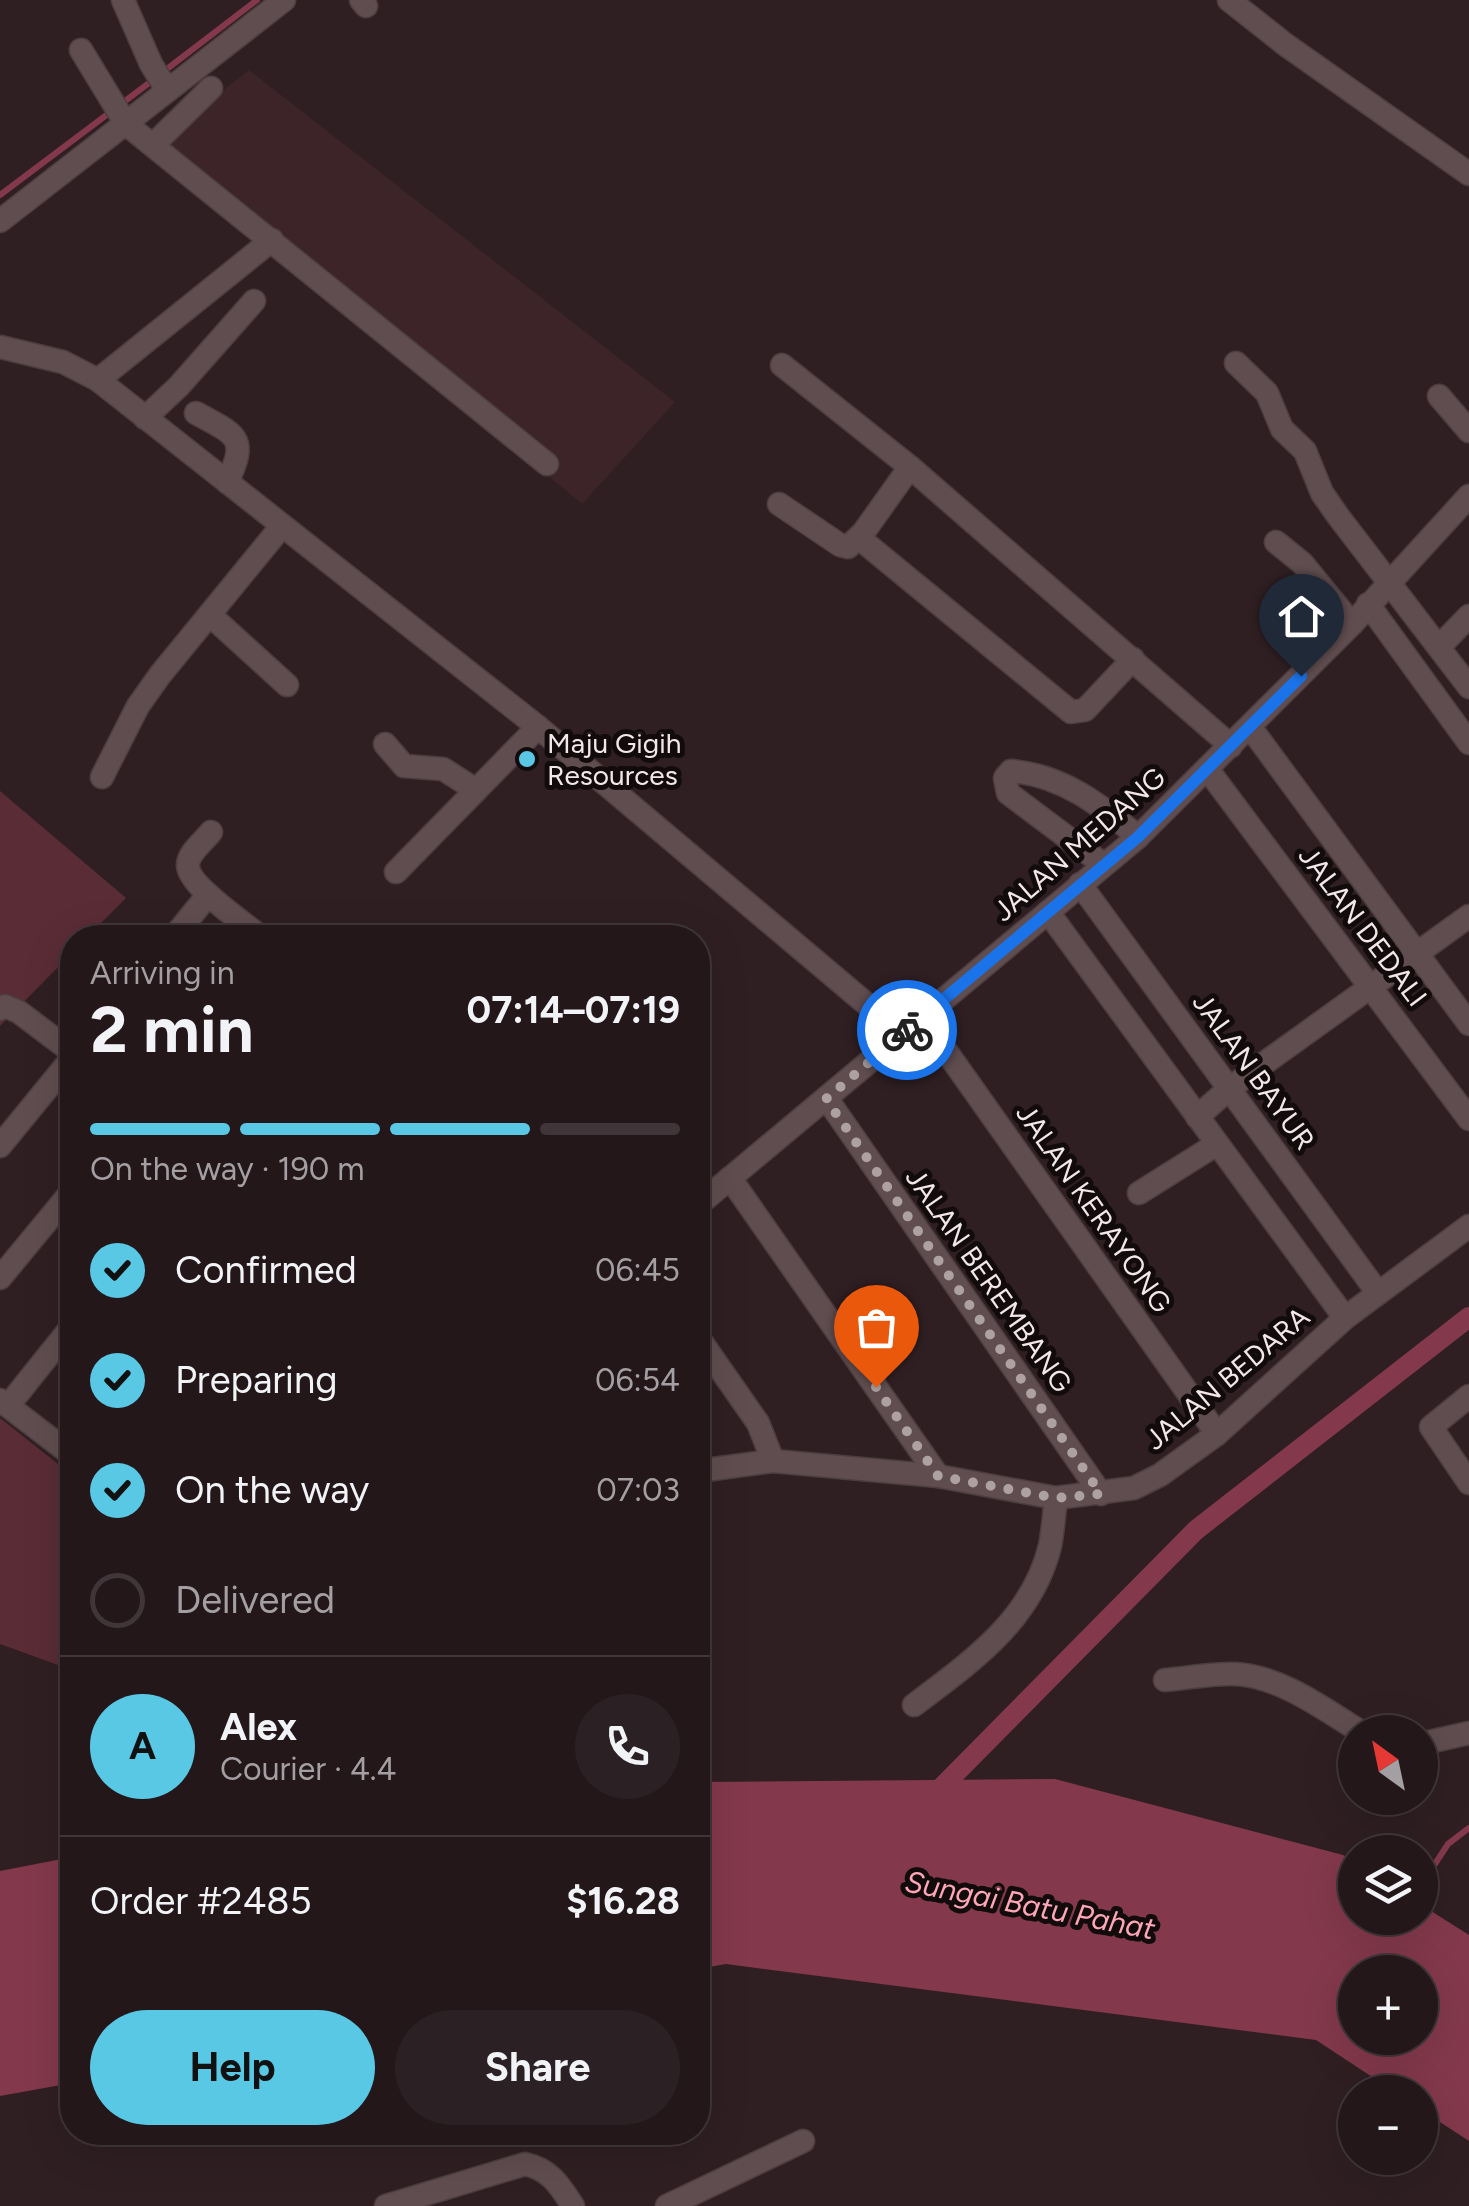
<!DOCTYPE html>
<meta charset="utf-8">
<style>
body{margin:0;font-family:Figtree,sans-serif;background:#2b2023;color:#f1f3f6;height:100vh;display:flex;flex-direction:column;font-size:38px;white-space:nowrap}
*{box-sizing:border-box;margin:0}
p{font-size:32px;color:#a39fa2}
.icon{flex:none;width:55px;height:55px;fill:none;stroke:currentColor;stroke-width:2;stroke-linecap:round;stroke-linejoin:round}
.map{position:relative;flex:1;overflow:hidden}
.details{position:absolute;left:60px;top:925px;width:650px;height:1220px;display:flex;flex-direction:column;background:#23171a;border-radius:40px;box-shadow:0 10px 40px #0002,0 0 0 2px #403639}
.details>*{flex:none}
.needle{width:65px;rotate:327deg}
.buttons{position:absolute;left:1338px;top:1715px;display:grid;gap:20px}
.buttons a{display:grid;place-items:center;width:100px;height:100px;border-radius:50%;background:#23171a;box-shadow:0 10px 40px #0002,0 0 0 2px #403639;font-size:50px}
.pin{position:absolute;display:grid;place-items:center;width:85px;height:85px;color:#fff;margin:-102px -42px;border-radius:50% 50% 50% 0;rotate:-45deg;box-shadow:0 0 10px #0007}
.pin .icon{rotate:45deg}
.courier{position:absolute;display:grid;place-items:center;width:100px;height:100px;margin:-50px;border:8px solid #1a73e8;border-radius:50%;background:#fff;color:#222;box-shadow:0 2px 12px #0007}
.summary em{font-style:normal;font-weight:700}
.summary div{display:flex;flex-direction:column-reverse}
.summary{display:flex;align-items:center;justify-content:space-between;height:170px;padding:0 30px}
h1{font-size:65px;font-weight:700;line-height:75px}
.bar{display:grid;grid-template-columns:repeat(4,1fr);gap:15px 10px;align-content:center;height:120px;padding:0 30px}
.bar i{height:12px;border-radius:8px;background:#403639}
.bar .current{background:#59c8e5}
.bar p{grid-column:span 4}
.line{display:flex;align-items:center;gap:25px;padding:0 30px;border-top:2px solid #403639}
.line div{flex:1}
.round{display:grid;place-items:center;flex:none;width:105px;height:105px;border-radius:52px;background:#2b2023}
ol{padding:0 30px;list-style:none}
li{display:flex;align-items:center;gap:30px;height:110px}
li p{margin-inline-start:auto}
li .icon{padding:10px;border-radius:50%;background:#59c8e5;color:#111;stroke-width:4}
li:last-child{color:#a39fa2}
li i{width:55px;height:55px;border:5px solid #403639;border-radius:50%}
.action{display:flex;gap:20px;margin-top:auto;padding:20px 30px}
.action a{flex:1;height:115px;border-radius:60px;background:#59c8e5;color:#111;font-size:40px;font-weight:700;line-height:115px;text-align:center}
.action a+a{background:#2b2023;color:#f1f3f6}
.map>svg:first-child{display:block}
.built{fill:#3c2429}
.green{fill:#5a2c36}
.water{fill:#83394b;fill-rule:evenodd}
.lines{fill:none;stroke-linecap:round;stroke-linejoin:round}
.stream{stroke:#83394b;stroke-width:6}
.canal{stroke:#83394b;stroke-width:20}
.minor-casing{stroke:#4c3e40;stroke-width:25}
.minor{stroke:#604d50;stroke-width:22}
.done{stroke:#aea1a3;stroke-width:10;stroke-dasharray:0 18}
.route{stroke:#1a73e8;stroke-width:12}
.poi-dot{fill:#59c8e5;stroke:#120b0c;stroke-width:4}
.labels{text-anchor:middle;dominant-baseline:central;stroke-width:10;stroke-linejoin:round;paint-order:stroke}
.poi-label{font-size:28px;fill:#f3e7e9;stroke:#120b0c;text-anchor:start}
.street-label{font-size:28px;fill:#f3e7e9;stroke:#120b0c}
.water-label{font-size:30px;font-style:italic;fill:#fea5b6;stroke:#120b0c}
</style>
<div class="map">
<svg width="1469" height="2206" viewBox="0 0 1469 2206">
<rect width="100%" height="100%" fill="#2f1f22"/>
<polygon class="built" points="249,70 675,402 582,504 151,147"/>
<g class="green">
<polygon points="0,791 126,898 87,937 72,938 72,953 0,1026"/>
<polygon points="0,1418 72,1475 72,1668 69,1669 0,1644"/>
</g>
<g class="water">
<path d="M1055,1779l288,76 12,7v56h65v-14l49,31v206l-49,-32v-17h-25l-79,-52 -590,-76 -28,5v-187zM1355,1972h65v66h-65z"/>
<polygon points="72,1857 72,2083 0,2096 0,1871"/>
</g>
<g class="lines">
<g class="stream">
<polyline points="163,72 257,0"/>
<polyline points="0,195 153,80"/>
<polyline points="1420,1887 1448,1844 1469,1828"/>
</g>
<polyline class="canal" points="932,1797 1196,1530 1469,1317"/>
<g class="minor-casing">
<g id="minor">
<polyline points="123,0 151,64 167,90"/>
<polyline points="361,0 366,6"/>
<polyline points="1229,0 1286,45 1469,174"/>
<polyline points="81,50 126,124 547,464"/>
<polyline points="153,145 211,88"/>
<polyline points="0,221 284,0"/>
<polyline points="0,347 63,362 98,380 538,727 902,1034"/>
<polyline points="1236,363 1267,393 1282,429 1305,451 1322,493 1338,516 1469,687"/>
<polyline points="782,365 910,467 1231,746"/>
<polyline points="98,380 272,240"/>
<polyline points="1439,396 1469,431"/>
<path d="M196,413c40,22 53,24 31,69"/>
<polyline points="145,418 179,386 254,301"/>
<polyline points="779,504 840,545 848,547 863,533 910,467"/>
<polyline points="859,538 1071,712 1085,710 1133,659"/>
<polyline points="1276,542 1302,563 1352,624"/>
<polyline points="1368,604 1469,743"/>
<polyline points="210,615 287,685"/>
<polyline points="1439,647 1469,616"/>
<polyline points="1250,727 1469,1024"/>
<polyline points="385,744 404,766 443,769 476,790"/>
<polyline points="1208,770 1469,1119"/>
<polyline points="102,777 138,706 160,675 281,527"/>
<path d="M211,832c-7,9 -23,21 -23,33 -1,20 59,60 74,73"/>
<path d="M1104,865l-96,-72 -3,-15 6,-7c51,4 90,34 127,66"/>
<polyline points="396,872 538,727"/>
<polyline points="1080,884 1378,1293"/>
<polyline points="1048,912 1345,1318"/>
<polyline points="173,938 208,895"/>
<polyline points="0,1009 5,1006 19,1012 72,1052"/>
<polyline points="922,1017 1217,1434"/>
<polyline points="827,1099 1101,1494"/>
<polyline points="1197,1117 1230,1088 1469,916"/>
<polyline points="0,1146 72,1058"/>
<polyline points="730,1178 938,1476"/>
<polyline points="1139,1193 1217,1144"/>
<polyline points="698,1205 1138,837 1352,624 1469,496"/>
<polyline points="0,1278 72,1191"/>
<polyline points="698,1337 758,1423 773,1461"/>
<polyline points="1469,1396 1431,1427 1469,1483"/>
<polyline points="0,1400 72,1455"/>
<polyline points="8,1406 72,1326"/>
<polyline points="698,1471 773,1461 938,1476 1056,1498 1134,1488 1160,1475 1217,1434 1345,1318 1469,1226"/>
<path d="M1165,1680c23,-2 47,-7 70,-6 45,2 89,35 126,58"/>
<path d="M914,1705c57,-43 118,-85 136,-159 3,-15 4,-32 6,-48"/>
<polyline points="1420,1744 1469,1733"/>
<path d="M386,2206l139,-42c25,5 35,22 48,42"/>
<polyline points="667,2206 803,2141"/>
</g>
</g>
<use href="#minor" class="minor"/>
</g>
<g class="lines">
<polyline class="done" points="876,1387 938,1476 1056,1498 1101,1494 826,1099 907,1030"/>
<polyline class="route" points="907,1030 1138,837 1301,676"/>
</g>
<circle class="poi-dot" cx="527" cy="759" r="10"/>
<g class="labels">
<g class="poi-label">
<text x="547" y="743">Maju Gigih<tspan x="547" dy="32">Resources</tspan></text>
</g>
<g class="street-label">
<text transform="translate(1079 844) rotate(-41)">JALAN MEDANG</text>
<text transform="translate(1363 926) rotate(53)">JALAN DEDALI</text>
<text transform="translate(1254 1071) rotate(54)">JALAN BAYUR</text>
<text transform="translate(1094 1208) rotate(55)">JALAN KERAYONG</text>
<text transform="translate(989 1280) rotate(55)">JALAN BEREMBANG</text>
<text transform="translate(1227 1378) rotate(-40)">JALAN BEDARA</text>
</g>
<g class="water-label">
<text transform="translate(1030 1905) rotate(11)">Sungai Batu Pahat</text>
</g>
</g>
</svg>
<div class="buttons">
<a><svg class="needle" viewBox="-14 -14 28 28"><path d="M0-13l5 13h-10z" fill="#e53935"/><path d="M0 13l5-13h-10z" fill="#a39fa2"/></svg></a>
<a><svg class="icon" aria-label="layers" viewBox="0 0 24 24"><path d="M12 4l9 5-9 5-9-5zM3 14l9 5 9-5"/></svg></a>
<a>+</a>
<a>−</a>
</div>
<div class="pin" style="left:876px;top:1387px;background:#ea580c"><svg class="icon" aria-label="bag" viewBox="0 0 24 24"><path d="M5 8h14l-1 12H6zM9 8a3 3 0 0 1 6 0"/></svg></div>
<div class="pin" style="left:1301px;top:676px;background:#1f2937"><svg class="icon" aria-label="home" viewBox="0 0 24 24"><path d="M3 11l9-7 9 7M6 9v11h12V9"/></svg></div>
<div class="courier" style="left:907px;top:1030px"><svg class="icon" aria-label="bike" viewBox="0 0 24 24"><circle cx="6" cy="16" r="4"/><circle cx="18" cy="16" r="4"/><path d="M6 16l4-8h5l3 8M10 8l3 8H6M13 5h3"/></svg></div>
<section class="details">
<div class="summary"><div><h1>2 min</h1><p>Arriving in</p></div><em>07:14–07:19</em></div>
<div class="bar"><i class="current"></i><i class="current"></i><i class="current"></i><i></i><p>On the way · 190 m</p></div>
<ol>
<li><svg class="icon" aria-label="check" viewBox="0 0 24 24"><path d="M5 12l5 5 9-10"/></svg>Confirmed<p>06:45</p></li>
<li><svg class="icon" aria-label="check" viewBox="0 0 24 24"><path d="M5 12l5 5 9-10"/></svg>Preparing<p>06:54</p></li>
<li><svg class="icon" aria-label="check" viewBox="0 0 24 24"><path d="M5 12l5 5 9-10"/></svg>On the way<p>07:03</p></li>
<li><i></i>Delivered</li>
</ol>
<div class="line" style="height:180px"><b class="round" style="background:#59c8e5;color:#111">A</b><div><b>Alex</b><p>Courier · 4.4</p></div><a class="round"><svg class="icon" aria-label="phone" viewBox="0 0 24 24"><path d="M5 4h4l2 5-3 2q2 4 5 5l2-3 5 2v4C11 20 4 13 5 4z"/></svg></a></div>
<div class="line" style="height:130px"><div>Order #2485</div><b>$16.28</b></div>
<div class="action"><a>Help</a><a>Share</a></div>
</section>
</div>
